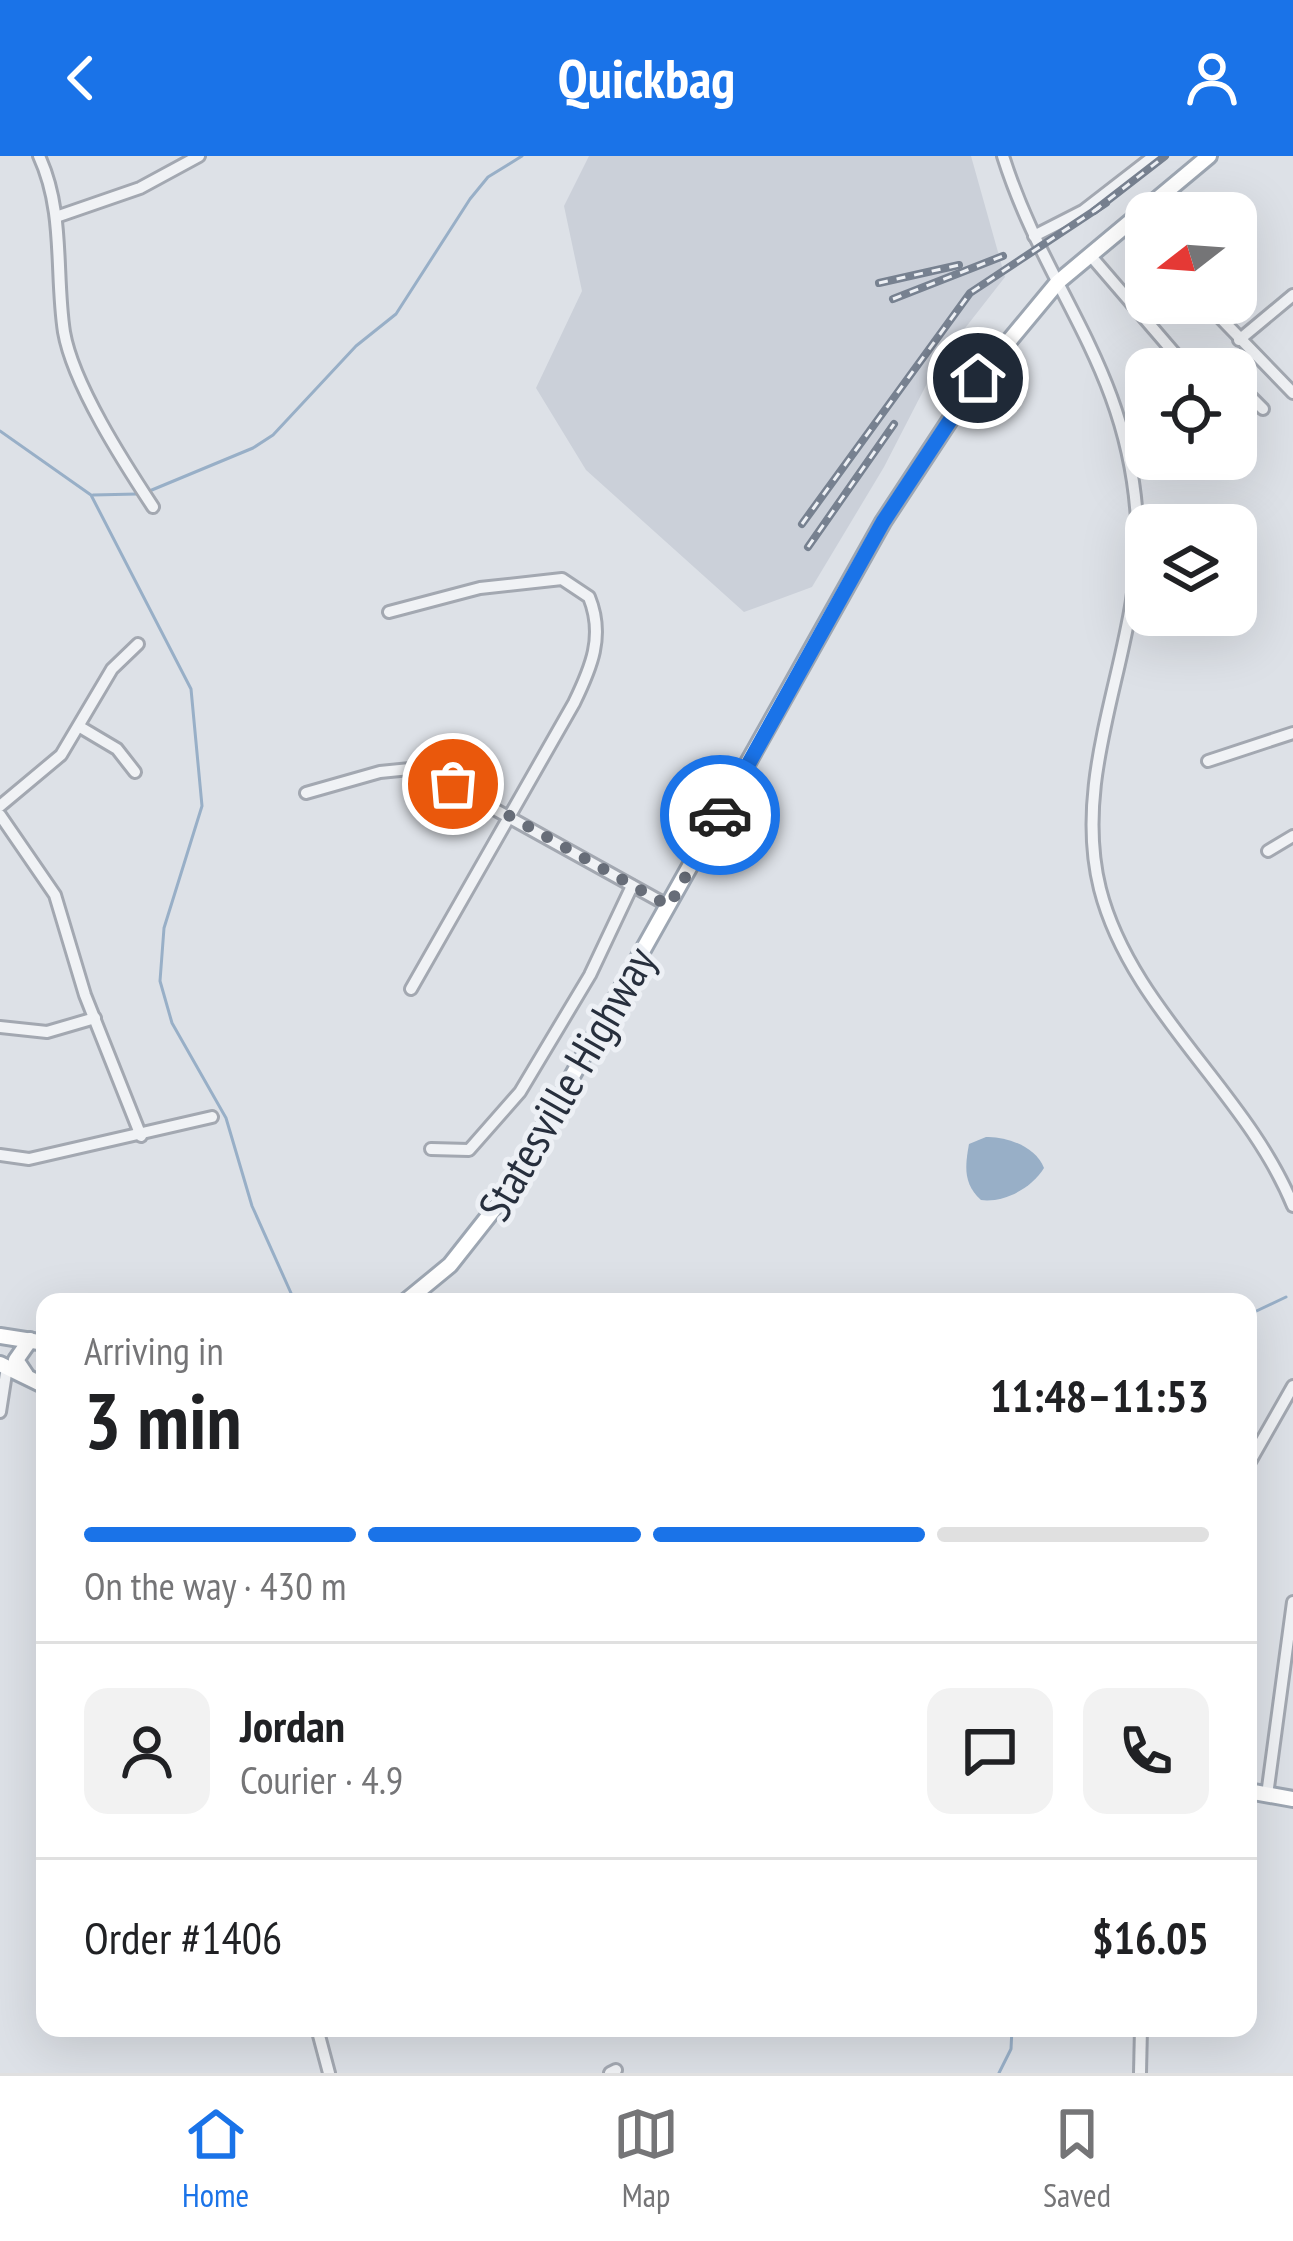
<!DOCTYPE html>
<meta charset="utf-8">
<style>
body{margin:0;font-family:"PT Sans Narrow",sans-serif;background:#f2f2f2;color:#202124;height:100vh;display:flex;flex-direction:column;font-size:45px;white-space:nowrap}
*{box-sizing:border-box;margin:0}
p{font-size:39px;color:#757577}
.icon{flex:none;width:66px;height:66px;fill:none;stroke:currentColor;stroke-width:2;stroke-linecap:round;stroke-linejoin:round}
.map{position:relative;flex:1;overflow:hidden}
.panel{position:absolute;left:36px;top:1137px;width:1221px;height:744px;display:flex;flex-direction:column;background:#fff;border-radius:24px;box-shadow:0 12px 48px #0002}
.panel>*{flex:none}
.needle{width:78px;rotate:253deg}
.buttons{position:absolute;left:1125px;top:36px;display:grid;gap:24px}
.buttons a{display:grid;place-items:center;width:132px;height:132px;border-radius:24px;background:#fff;box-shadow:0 12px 48px #0002;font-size:60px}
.pin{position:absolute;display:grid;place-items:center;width:102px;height:102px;color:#fff;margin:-51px;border:6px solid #fff;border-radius:50%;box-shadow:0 3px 12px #0007}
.courier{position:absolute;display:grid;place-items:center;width:120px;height:120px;margin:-60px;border:9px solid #1a73e8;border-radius:50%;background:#fff;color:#222;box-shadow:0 3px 15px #0007}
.summary em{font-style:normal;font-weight:800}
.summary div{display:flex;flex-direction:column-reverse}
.summary{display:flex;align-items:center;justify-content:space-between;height:204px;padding:0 48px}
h1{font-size:78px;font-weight:800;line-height:90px}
.bar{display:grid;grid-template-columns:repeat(4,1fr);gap:18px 12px;align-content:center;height:144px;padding:0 48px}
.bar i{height:15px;border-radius:9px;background:#e0e0e0}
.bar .selected{background:#1a73e8}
.bar p{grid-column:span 4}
.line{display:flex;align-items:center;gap:30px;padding:0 48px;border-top:3px solid #e0e0e0}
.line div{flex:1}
.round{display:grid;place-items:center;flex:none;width:126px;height:126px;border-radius:24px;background:#f2f2f2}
header{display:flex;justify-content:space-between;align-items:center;height:156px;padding:0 48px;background:#1a73e8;color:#fff;font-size:54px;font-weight:800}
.dock{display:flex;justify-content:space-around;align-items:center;height:168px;border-top:3px solid #e0e0e0;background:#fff;font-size:33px;color:#757577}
.dock a{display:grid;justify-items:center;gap:6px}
.dock .selected{color:#1a73e8}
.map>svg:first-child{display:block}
.built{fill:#cbd0d9}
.water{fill:#98afc7}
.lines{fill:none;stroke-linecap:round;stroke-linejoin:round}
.stream{stroke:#98afc7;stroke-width:3}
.minor-casing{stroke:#a3a8b1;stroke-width:16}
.major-casing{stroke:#9da6b2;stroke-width:20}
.minor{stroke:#f0f2f5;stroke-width:10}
.major{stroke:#fff;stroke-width:14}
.rail-casing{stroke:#778190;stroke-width:8}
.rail{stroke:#edf0f5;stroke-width:3;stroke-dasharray:9;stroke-linecap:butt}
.done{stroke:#676d78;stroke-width:12;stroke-dasharray:0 21.6}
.route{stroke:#1a73e8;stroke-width:15}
.labels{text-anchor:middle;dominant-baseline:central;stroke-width:10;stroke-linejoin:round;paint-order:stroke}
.street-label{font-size:45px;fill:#272f3d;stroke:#edf0f5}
</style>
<header><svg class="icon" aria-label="back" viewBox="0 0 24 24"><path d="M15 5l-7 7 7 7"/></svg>Quickbag<svg class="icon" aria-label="person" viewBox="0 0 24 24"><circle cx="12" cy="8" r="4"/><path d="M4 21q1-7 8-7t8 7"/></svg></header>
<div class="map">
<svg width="1293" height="1917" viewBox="0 0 1293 1917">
<rect width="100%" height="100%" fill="#dde1e7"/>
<polygon class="built" points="589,0 971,0 1005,121 937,208 884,311 812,431 744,456 586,314 536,232 582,135 564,50"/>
<path class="water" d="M986,981c21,-1 50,10 58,31 -12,20 -40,35 -63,32 -18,-16 -16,-34 -12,-56z"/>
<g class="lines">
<g class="stream">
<polyline points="0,275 91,339 191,533 202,650 164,772 160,825 172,867 226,962 252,1050 295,1146"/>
<polyline points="147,336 253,292 273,279 356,190 396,158 470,43 488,21 522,0"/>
<polyline points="93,339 137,338"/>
<polyline points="1248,1159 1286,1141"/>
<polyline points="999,1917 1011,1893 1012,1872"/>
</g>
<g class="minor-casing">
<g id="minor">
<path d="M39,0c26,56 16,117 25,176 9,52 60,131 89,175"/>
<path d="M1003,0c43,136 125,211 134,364 7,125 -68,245 -37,369 31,121 147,203 193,317"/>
<polyline points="56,61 140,32 199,0"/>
<polyline points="1034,80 1083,55 1154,0"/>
<polyline points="1090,99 1188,213"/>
<polyline points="1206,147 1293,237"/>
<polyline points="1239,184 1293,139"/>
<polyline points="1236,226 1263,253"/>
<path d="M389,456l91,-24 82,-9 27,18c16,39 2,71 -15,106l-163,286"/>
<polyline points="80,571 117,593 135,616"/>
<polyline points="1208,605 1293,577"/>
<polyline points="306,637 380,616 420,612 669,750"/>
<polyline points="0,650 61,599 112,513 138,488"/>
<polyline points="0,659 55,739 85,839 141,980"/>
<polyline points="1268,695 1293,680"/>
<polyline points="0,871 47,876 95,862"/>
<polyline points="431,993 469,994 520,936 590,819 632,730"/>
<polyline points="0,999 29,1003 212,961"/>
<polyline points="0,1256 7,1211"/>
<polyline points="1248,1309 1293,1230"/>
<polyline points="1267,1639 1293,1446"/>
<polyline points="317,1872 329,1917"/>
<polyline points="610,1917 616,1914"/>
<polyline points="1140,1917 1141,1872"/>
</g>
</g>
<g class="major-casing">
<g id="major">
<polyline points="405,1146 450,1109 506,1038 883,366 975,226 1058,126 1209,0"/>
<polyline points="0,1180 45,1187"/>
<polyline points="0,1208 45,1230"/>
<polyline points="26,1219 16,1204 30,1184"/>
<polyline points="1248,1635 1293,1643"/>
</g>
</g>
<use href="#minor" class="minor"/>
<use href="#major" class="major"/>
<g class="rail-casing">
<g id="rail">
<polyline points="1094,55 1165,0"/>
<polyline points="879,127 959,109"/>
<polyline points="893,143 1003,100"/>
<polyline points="802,368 970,137 1106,47"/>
<polyline points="808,391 894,268"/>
</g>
</g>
<use href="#rail" class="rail"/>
</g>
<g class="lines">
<polyline class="done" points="453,628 669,750 720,659"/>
<polyline class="route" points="720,659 883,366 978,222"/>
</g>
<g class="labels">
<g class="street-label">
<text transform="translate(566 927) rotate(-60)">Statesville Highway</text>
</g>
</g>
</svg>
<div class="buttons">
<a><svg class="needle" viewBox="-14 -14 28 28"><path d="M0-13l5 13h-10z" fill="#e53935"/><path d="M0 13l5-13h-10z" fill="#757577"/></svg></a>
<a><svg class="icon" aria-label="locate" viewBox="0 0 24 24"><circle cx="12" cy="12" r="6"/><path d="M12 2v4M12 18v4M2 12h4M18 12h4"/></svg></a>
<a><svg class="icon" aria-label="layers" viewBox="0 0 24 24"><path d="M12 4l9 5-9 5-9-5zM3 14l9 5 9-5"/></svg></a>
</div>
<div class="pin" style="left:453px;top:628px;background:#ea580c"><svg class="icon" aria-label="bag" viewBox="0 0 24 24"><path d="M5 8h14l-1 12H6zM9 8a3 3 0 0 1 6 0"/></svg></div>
<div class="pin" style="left:978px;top:222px;background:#1f2937"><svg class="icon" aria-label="home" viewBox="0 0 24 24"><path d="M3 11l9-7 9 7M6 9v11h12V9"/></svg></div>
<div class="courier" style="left:720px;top:659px"><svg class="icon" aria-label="car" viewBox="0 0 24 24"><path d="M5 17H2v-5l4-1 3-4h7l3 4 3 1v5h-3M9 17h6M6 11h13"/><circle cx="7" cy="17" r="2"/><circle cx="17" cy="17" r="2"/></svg></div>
<section class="panel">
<div class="summary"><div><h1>3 min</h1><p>Arriving in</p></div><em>11:48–11:53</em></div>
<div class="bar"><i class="selected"></i><i class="selected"></i><i class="selected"></i><i></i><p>On the way · 430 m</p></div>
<div class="line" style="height:216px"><a class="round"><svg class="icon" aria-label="person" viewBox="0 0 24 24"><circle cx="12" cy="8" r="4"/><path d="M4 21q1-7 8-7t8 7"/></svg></a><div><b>Jordan</b><p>Courier · 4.9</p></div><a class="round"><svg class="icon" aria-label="chat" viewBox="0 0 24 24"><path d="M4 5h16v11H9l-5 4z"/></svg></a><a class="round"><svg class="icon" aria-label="phone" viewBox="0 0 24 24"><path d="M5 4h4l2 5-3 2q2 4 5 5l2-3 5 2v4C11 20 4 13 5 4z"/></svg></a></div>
<div class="line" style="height:156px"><div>Order #1406</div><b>$16.05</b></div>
</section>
</div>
<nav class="dock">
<a class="selected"><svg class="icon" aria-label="home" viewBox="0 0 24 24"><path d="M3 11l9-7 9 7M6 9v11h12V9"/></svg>Home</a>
<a><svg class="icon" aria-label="map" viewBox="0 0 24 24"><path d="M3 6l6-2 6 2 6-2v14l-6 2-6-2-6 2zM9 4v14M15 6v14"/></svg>Map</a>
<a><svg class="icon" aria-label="saved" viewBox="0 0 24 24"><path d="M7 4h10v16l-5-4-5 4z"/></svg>Saved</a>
</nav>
